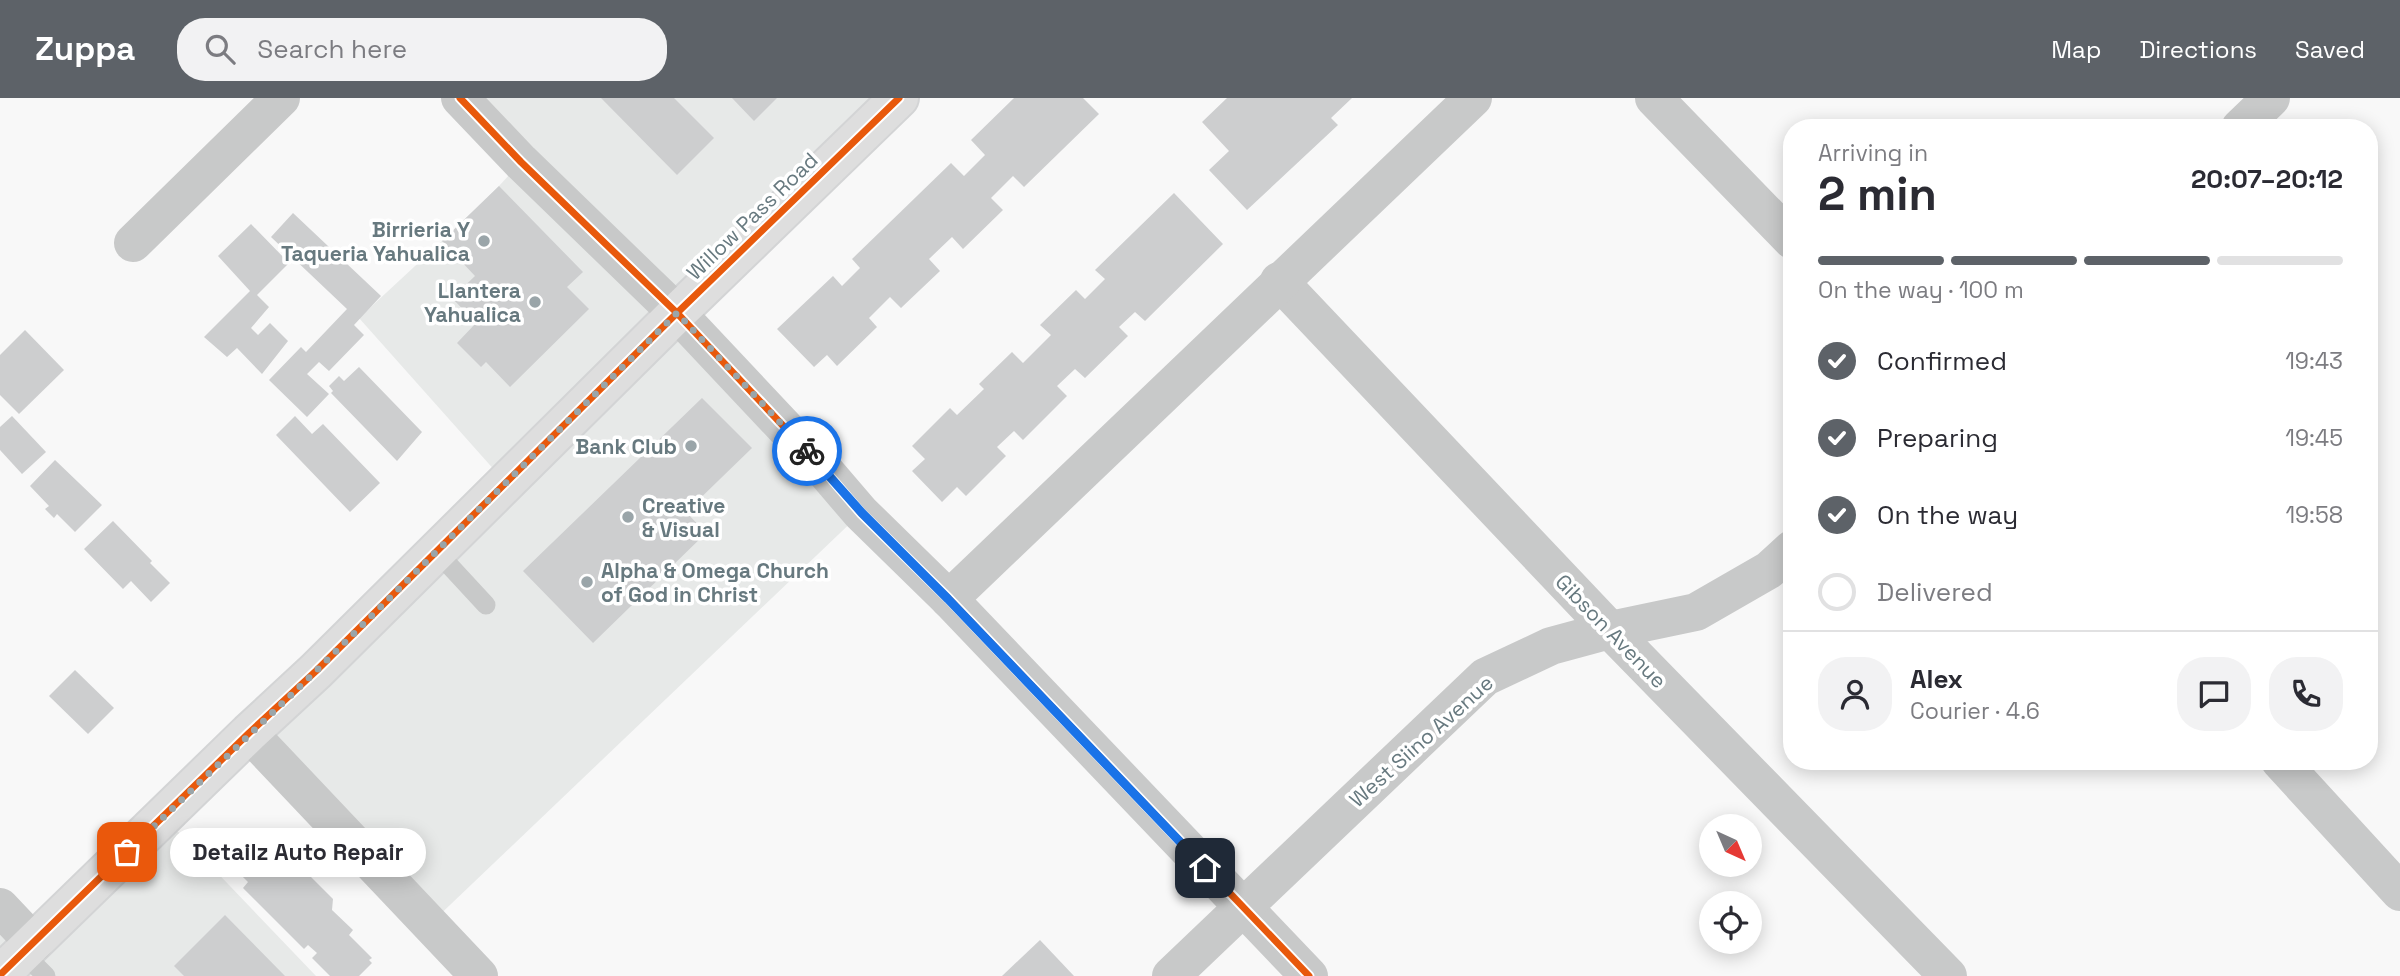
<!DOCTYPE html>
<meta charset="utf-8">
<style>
body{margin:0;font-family:"Space Grotesk",sans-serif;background:#f2f2f3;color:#2b2b33;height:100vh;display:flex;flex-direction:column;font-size:26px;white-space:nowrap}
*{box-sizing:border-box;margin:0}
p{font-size:23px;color:#7c7c81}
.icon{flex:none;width:38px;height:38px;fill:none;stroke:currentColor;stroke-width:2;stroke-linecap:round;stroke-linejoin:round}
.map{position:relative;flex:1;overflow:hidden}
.panel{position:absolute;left:1783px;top:21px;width:595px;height:651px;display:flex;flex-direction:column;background:#fff;border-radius:28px;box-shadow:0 4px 18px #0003}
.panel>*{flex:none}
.needle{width:46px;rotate:136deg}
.buttons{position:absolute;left:1699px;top:716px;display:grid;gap:14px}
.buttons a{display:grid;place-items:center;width:63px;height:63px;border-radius:50%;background:#fff;box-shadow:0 4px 18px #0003;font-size:35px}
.pin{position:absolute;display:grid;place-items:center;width:60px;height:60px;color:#fff;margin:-30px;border-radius:14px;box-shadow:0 4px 10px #0006}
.courier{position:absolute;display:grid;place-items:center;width:70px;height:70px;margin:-35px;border:5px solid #1a73e8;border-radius:50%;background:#fff;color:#222;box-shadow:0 2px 9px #0007}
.bubble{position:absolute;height:49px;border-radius:24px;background:#fff;box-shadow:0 4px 18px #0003;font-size:23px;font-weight:700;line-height:49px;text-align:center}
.headline em{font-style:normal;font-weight:700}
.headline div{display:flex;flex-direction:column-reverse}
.headline{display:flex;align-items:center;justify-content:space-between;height:119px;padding:0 35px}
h1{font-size:46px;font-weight:700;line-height:52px}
.bar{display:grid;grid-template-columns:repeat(4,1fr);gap:10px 7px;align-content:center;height:84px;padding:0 35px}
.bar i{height:9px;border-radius:5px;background:#e1e1e2}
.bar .active{background:#5d6268}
.bar p{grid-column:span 4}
.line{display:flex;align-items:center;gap:18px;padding:0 35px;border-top:2px solid #e1e1e2}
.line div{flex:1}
.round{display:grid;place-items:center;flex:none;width:74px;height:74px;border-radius:28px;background:#f2f2f3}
ol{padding:0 35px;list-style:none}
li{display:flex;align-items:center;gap:21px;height:77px}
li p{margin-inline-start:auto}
li .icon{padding:7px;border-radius:50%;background:#5d6268;color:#fff;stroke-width:4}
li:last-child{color:#7c7c81}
li i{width:38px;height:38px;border:4px solid #e1e1e2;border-radius:50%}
header{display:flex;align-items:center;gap:42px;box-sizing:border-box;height:98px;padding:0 35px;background:#5d6268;color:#fff}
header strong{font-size:33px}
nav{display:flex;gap:38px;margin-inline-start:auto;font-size:24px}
.search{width:490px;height:63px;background:#f2f2f3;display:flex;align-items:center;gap:18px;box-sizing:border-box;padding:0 24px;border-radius:28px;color:#7c7c81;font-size:26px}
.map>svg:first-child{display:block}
.built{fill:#e7e9e8}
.building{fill:#cdcecf}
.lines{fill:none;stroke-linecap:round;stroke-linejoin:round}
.secondary-casing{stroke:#d3d4d5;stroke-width:42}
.lane{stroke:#c8c9c9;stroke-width:19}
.street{stroke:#c8c9c9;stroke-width:38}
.secondary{stroke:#dedede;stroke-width:38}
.cycleway-casing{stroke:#fff;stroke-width:11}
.cycleway{stroke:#e8590c;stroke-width:7}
.done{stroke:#9aa5a9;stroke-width:7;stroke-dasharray:0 12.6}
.route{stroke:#1a73e8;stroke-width:9}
.poi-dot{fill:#9aa5a9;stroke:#fff;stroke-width:2.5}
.labels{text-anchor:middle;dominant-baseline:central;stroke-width:7;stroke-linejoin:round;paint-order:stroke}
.street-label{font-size:21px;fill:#67797f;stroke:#fff}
.poi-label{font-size:21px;font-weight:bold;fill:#67797f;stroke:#fff;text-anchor:end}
</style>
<header>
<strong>Zuppa</strong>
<div class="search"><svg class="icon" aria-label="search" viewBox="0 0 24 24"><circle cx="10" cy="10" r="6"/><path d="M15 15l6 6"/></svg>Search here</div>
<nav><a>Map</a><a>Directions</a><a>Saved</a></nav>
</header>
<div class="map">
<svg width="2400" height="878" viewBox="0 0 2400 878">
<rect width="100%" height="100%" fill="#f8f8f8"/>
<g class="built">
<polygon points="460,0 899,0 677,215 861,415 429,827 249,635 505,384 359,220 442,143 499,88 521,64"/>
<polygon points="163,718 316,878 0,878 0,809 33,845"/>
</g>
<g class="building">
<polygon points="601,0 674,0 714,40 677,77"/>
<polygon points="732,0 777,0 754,23"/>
<polygon points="1014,0 1083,0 1099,16 1024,89 1013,78 991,100 1003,112 963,151 952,139 929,161 940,173 901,210 890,199 869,220 877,229 837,268 827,257 814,269 777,231 833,178 842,188 860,170 852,161 951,65 964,78 985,57 971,42"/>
<polygon points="1227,0 1352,0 1331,20 1338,27 1247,112 1209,72 1229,53 1202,24"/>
<polygon points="499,88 583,174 567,189 589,211 510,289 486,264 481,269 457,245 476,225 452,200 475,178 442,143"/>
<polygon points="1174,95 1223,146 1145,223 1135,214 1119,229 1128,238 1085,280 1075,271 1057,288 1067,298 1023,342 1014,333 997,349 1006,358 966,398 957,389 942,404 912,373 925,361 912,348 950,310 957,317 984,291 979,286 1012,254 1023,265 1051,237 1040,227 1076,192 1085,201 1105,181 1095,172"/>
<polygon points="293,115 381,198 354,227 364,237 329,273 319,264 307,276 329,296 307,319 269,282 301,249 306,254 347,211 271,139"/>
<polygon points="251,126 289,165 257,197 269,209 251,230 258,237 270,225 288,243 262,276 237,250 227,259 204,239 250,193 218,158"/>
<polygon points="25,232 64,272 19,316 0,297 0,257"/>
<polygon points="359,269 422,334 397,363 331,295 333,293 329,288 339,278 344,283"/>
<polygon points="702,300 752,350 686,414 706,435 593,545 523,473"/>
<polygon points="12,318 46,354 22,376 0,352 0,329"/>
<polygon points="295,318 312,336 323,326 380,385 350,414 276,337"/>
<polygon points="55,362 102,407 75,434 57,416 54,420 45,411 49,408 30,388"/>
<polygon points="113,423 152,463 150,465 170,485 151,504 131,483 123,491 84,451"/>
<polygon points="75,572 114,610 88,636 49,598"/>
<polygon points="263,741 289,768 295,763 333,801 332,812 353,832 349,837 372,860 369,862 372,865 359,878 330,878 312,860 317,855 308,847 304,851 243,790 248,784 234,770"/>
<polygon points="225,817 285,878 184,878 174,868"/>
<polygon points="1040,842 1074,878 1002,878"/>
</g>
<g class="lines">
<g class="secondary-casing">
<polyline id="secondary" points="0,877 249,635 316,573 677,215 899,0"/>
</g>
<g class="lane">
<polyline points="437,454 486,507"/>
<polyline points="23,855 46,878"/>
</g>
<g class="street">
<polyline points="460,0 521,64 677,215 819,366 861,415 949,501 1309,878"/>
<polyline points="1654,0 1792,142"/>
<polyline points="2240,30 2271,0"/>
<polyline points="133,145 281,0"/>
<polyline points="1279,183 1610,532 1948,878"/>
<polyline points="949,501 1473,0"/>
<polyline points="249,635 479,878"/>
<polyline points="2280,663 2400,794"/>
<polyline points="0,809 34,845"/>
<polyline points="1171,878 1485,579 1551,548 1610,532 1696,514 1769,472 1792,451"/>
</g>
<use href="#secondary" class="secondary"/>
<g class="cycleway-casing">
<g id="cycleway">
<polyline points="460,0 521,64 677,215 819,366 861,415 949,501 1309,878"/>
<polyline points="0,877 249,635 316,573 677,215 899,0"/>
</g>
</g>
<use href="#cycleway" class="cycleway"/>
</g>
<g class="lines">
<polyline class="done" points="127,754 316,573 677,215 807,353"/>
<polyline class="route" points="807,353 862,415 948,501 1205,770"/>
</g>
<g class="poi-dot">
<circle cx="484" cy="143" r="7"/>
<circle cx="535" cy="204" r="7"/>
<circle cx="691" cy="348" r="7"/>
<circle cx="628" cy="419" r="7"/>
<circle cx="587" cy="484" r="7"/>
</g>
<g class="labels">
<g class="street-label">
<text transform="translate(752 118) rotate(-44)">Willow Pass Road</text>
<text transform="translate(1611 533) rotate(46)">Gibson Avenue</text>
<text transform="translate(1421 643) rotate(-42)">West Siino Avenue</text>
</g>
<g class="poi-label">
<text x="470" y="131">Birrieria Y<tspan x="470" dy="24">Taqueria Yahualica</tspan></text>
<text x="521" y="192">Llantera<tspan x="521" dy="24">Yahualica</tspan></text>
<text x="677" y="348">Bank Club</text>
<text x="642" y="407" text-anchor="start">Creative<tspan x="642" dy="24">&amp; Visual</tspan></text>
<text x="601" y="472" text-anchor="start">Alpha &amp; Omega Church<tspan x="601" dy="24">of God in Christ</tspan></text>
</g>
</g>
</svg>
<div class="buttons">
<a><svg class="needle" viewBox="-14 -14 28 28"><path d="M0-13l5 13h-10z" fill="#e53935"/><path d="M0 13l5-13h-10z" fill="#7c7c81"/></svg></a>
<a><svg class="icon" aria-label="locate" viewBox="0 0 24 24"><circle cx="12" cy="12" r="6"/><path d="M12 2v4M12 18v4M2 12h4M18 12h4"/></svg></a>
</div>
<div class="pin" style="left:127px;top:754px;background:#ea580c"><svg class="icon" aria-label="bag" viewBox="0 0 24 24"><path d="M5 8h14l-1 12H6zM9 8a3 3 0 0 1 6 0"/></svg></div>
<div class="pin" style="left:1205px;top:770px;background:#1f2937"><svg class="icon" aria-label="home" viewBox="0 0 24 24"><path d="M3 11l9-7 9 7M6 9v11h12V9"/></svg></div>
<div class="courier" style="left:807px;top:353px"><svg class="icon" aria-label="bike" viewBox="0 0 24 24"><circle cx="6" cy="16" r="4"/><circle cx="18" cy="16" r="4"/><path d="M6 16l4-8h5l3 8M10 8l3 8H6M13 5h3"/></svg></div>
<div class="bubble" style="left:170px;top:730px;width:256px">Detailz Auto Repair</div>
<section class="panel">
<div class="headline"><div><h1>2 min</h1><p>Arriving in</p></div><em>20:07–20:12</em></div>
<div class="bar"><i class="active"></i><i class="active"></i><i class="active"></i><i></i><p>On the way · 100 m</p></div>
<ol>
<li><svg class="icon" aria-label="check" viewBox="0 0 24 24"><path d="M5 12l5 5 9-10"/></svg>Confirmed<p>19:43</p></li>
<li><svg class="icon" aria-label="check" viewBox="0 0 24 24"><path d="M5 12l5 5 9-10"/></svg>Preparing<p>19:45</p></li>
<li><svg class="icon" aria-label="check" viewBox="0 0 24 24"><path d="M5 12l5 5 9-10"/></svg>On the way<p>19:58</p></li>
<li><i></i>Delivered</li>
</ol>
<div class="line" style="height:126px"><a class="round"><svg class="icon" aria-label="person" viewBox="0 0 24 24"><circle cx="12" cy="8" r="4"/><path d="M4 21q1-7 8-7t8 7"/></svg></a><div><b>Alex</b><p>Courier · 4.6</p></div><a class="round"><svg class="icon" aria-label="chat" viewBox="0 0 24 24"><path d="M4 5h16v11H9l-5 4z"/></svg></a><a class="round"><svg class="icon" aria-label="phone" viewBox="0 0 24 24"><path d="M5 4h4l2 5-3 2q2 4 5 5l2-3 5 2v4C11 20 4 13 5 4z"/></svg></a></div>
</section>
</div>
